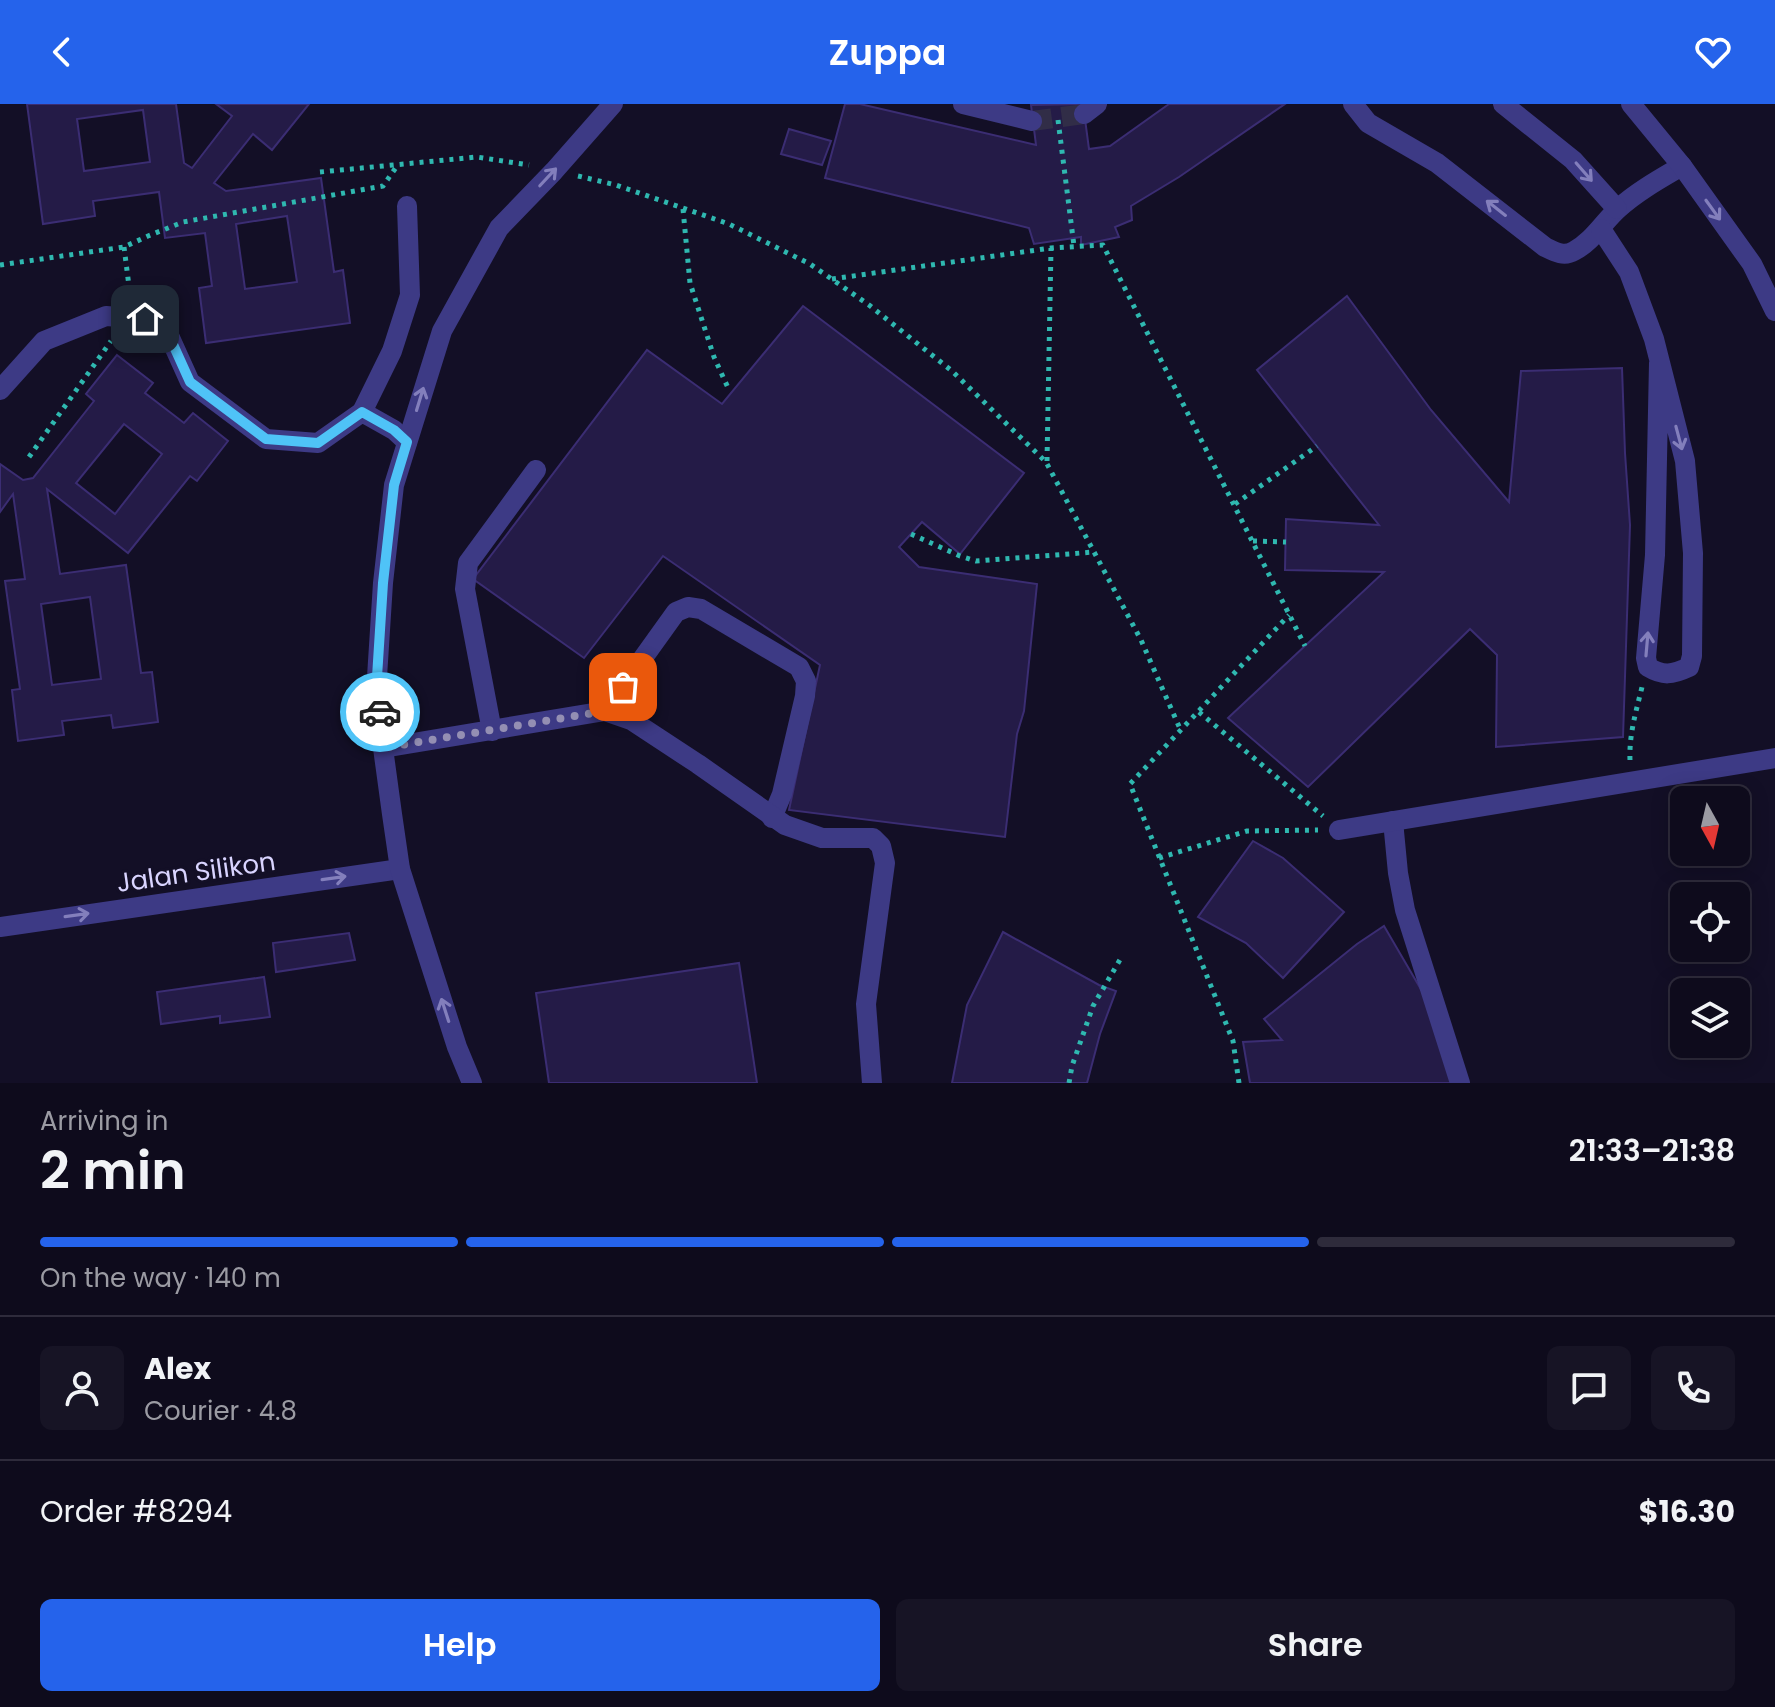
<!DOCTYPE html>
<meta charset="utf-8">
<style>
body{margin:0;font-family:Poppins,sans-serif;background:#171425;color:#f1f3f6;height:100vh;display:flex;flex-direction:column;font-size:30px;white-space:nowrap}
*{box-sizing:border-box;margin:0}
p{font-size:26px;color:#9b9ba3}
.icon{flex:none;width:44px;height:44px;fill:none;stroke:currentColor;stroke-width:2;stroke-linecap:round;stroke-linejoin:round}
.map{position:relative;height:979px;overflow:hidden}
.panel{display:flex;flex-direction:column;background:#0e0b1c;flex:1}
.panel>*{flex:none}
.needle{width:52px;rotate:172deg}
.tools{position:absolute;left:1670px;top:682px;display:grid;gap:16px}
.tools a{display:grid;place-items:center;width:80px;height:80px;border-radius:12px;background:#0e0b1c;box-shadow:0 4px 20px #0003,0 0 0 2px #2e2b3b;font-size:40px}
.pin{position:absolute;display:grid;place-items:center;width:68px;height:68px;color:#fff;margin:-34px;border-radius:16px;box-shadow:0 4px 12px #0006}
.courier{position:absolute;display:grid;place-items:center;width:80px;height:80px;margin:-40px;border:6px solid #4fc3f7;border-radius:50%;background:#fff;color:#222;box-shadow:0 2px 10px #0007}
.head em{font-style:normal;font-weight:600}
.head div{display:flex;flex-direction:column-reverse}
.head{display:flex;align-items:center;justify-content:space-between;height:136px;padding:0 40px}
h1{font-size:52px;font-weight:600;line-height:60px}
.bar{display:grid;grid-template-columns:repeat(4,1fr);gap:12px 8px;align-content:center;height:96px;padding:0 40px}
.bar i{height:10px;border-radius:6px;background:#2e2b3b}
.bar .selected{background:#2563eb}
.bar p{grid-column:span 4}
.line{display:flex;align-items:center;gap:20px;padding:0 40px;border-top:2px solid #2e2b3b}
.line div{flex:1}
.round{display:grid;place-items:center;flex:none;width:84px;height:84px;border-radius:12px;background:#171425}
.action{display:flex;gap:16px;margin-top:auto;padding:16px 40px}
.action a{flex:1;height:92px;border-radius:12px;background:#2563eb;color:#fff;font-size:32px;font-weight:600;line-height:92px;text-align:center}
.action a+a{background:#171425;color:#f1f3f6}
header{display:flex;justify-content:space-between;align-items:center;height:104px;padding:0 40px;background:#2563eb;color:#fff;font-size:36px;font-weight:600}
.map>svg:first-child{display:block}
.building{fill:#241b47;stroke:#3b2d73;stroke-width:2;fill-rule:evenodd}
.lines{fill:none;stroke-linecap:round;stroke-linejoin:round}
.minor-tunnel{stroke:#312d47;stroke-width:20;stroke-dasharray:20 10;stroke-linecap:butt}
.path{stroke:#2fb8b0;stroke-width:5;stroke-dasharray:4 6;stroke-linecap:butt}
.minor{stroke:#3d3a85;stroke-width:20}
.oneway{stroke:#837fbc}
.done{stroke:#948fb3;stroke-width:8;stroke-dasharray:0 14.4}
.route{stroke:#4fc3f7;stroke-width:10}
.labels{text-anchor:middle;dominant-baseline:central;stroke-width:6;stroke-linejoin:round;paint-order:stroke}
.street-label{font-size:26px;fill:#d9d4ff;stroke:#130f26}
</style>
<header><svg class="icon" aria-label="back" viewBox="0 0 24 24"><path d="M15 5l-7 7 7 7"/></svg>Zuppa<svg class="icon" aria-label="heart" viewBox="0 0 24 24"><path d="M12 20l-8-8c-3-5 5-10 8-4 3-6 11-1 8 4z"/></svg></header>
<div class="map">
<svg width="1775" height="979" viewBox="0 0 1775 979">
<rect width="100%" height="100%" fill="#130f26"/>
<g class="building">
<path d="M27,0h149l8,59 8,5 40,-52 -16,-12h93l-37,46 -19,-16 -39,49 12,8 95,-13 13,94 9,-2 7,53 -144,20 -7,-55 13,-2 -7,-53 -40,5 -6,-46 -66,9 2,15 -52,8zM143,6l7,52 -66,9 -7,-52zM287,112l10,66 -52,7 -9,-65z"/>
<polygon points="845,0 860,0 1036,41 1031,1 1083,0 1089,45 1110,42 1169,0 1285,0 1179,73 1131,102 1132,116 1115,123 1119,133 1081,141 1081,133 1034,140 1029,124 825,74"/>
<polygon points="789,25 831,37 822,61 781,50"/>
<polygon points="1347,192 1431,306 1509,398 1521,267 1622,264 1625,349 1630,421 1623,633 1496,643 1497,551 1470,525 1308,683 1228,614 1384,468 1285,466 1286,415 1379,421 1257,266"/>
<polygon points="803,202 1024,369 960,450 922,418 899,443 919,463 1037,480 1024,607 1017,630 1005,733 789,706 820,561 663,452 584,554 473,475 647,246 722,300"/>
<path d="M117,251l36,28 -8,10 39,30 9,-10 35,28 -31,40 -7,-5 -62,77 -81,-64 13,85 66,-9 15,108 11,-1 6,50 -45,6 -2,-13 -49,6 2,14 -46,6 -6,-51 8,-1 -15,-108 20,-2 -12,-85 -13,18v-48l23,16 10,-2 61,-77 -8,-7zM124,320l38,30 -47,60 -39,-31zM90,493l11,82 -49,6 -11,-81z"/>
<polygon points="1253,737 1283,754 1344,808 1283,874 1246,839 1198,813"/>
<polygon points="1384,822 1426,894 1458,979 1250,979 1243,938 1282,936 1264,915 1357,840"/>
<polygon points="1003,828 1099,881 1116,887 1100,930 1087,979 952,979 967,901"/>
<polygon points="349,829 355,856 276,868 273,839"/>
<polygon points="739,859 757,979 549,979 536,889"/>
<polygon points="264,873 270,913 220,919 220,912 161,920 157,888"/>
</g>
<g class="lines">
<polyline class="minor-tunnel" points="1032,17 1084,10"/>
<g class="path">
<polyline points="1058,16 1074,142"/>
<polyline points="320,68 477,53 529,61"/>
<polyline points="578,72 616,81 729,120 810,160 869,201 952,267 1046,358 1141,536 1181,627"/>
<polyline points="683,105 690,179 714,253 729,286"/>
<polyline points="124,143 130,190"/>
<polyline points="0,161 124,143 148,132 183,118 383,82 397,62"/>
<polyline points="832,175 1051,144 1103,141 1305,542"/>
<polyline points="29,353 111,237"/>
<polyline points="1047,357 1051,144"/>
<polyline points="1235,400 1317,342"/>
<polyline points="911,430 960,452 976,457 1094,448"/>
<polyline points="1253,437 1286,438"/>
<polyline points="1199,608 1323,712"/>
<path d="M1630,656c-1,-26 6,-48 12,-73"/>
<polyline points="1159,754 1247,727 1318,726"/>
<polyline points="1069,979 1072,962 1093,902 1121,854"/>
<polyline points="1239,979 1233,937 1130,680 1289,511"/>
</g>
<g class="minor">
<polyline points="963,0 1032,17"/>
<path d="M1353,0l15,19 69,40 108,84c10,5 19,10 29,4 19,-10 30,-30 45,-43 19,-17 41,-29 63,-42"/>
<polyline points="1503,0 1573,56 1617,105"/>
<polyline points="1631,0 1682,62 1752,160 1775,207"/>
<polyline points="1084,10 1097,0"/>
<path d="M1601,125l28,43 25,67 31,122 8,92 -1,103 -3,11c-17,8 -26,9 -41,0l-2,-9 9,-103 4,-192"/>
<polyline points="0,286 44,237 106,212 162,216 190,278 266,335 318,339 362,308 394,326 407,338"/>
<polyline points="362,308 392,247 410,191 407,102"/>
<polyline points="605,607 676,508 688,503 701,505 799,563 806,577 805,592 782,690 772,714"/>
<polyline points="492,627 465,485 468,459 536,366"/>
<polyline points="383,644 605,607 631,616 698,660 785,721 822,734 873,734 881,742 885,759 866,900 872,979"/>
<polyline points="1393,717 1398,769 1405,806 1460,979"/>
<polyline points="1339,726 1775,654"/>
<polyline points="0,823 400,765"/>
<polyline points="472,979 457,943 400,765 392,710 383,644 377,573 383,479 394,381 442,227 499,124 554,67 613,0"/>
</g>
</g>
<defs><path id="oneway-shaft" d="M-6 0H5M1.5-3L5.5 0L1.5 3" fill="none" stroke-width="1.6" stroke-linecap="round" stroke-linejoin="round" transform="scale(2)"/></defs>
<g class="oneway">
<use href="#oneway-shaft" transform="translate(1584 68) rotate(49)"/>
<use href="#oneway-shaft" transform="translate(548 73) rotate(-47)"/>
<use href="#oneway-shaft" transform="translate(1496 104) rotate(-142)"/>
<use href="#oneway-shaft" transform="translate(1713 106) rotate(54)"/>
<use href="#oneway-shaft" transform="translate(420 295) rotate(-73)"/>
<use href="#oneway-shaft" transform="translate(1679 334) rotate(75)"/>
<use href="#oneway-shaft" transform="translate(1647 540) rotate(-85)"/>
<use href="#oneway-shaft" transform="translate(334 774) rotate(-8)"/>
<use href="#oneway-shaft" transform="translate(77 811) rotate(-8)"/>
<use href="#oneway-shaft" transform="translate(445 906) rotate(-108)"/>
</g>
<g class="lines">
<polyline class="done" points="380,608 383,644 605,607 623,583"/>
<polyline class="route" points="145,215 162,216 190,278 266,335 318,339 362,308 394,326 407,338 394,381 383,479 377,573 380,608"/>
</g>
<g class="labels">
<g class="street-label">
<text transform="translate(196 768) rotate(-8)">Jalan Silikon</text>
</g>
</g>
</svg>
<div class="tools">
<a><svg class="needle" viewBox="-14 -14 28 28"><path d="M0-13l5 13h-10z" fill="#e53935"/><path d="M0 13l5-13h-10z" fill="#9b9ba3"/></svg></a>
<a><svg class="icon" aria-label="locate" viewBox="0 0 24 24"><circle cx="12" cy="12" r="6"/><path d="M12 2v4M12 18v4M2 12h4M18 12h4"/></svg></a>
<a><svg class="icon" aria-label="layers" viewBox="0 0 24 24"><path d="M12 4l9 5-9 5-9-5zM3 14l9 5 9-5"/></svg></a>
</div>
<div class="pin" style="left:623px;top:583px;background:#ea580c"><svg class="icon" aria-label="bag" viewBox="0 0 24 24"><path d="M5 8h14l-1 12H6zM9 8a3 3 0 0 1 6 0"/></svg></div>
<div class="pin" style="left:145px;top:215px;background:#1f2937"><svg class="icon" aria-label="home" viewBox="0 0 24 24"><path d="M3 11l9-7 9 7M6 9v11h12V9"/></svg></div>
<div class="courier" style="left:380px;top:608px"><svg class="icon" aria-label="car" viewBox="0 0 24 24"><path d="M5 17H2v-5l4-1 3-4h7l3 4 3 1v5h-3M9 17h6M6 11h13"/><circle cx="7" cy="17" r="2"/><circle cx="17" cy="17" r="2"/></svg></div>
</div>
<section class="panel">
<div class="head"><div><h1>2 min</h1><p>Arriving in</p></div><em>21:33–21:38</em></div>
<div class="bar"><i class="selected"></i><i class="selected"></i><i class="selected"></i><i></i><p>On the way · 140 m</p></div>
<div class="line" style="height:144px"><a class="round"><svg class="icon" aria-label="person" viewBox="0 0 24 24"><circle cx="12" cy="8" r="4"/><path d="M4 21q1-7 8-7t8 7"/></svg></a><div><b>Alex</b><p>Courier · 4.8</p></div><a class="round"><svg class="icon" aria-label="chat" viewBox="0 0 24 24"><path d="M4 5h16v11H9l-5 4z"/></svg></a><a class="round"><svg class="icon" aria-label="phone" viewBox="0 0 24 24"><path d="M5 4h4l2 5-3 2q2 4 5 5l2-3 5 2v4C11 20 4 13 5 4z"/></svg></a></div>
<div class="line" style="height:104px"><div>Order #8294</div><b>$16.30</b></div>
<div class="action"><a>Help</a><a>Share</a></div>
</section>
